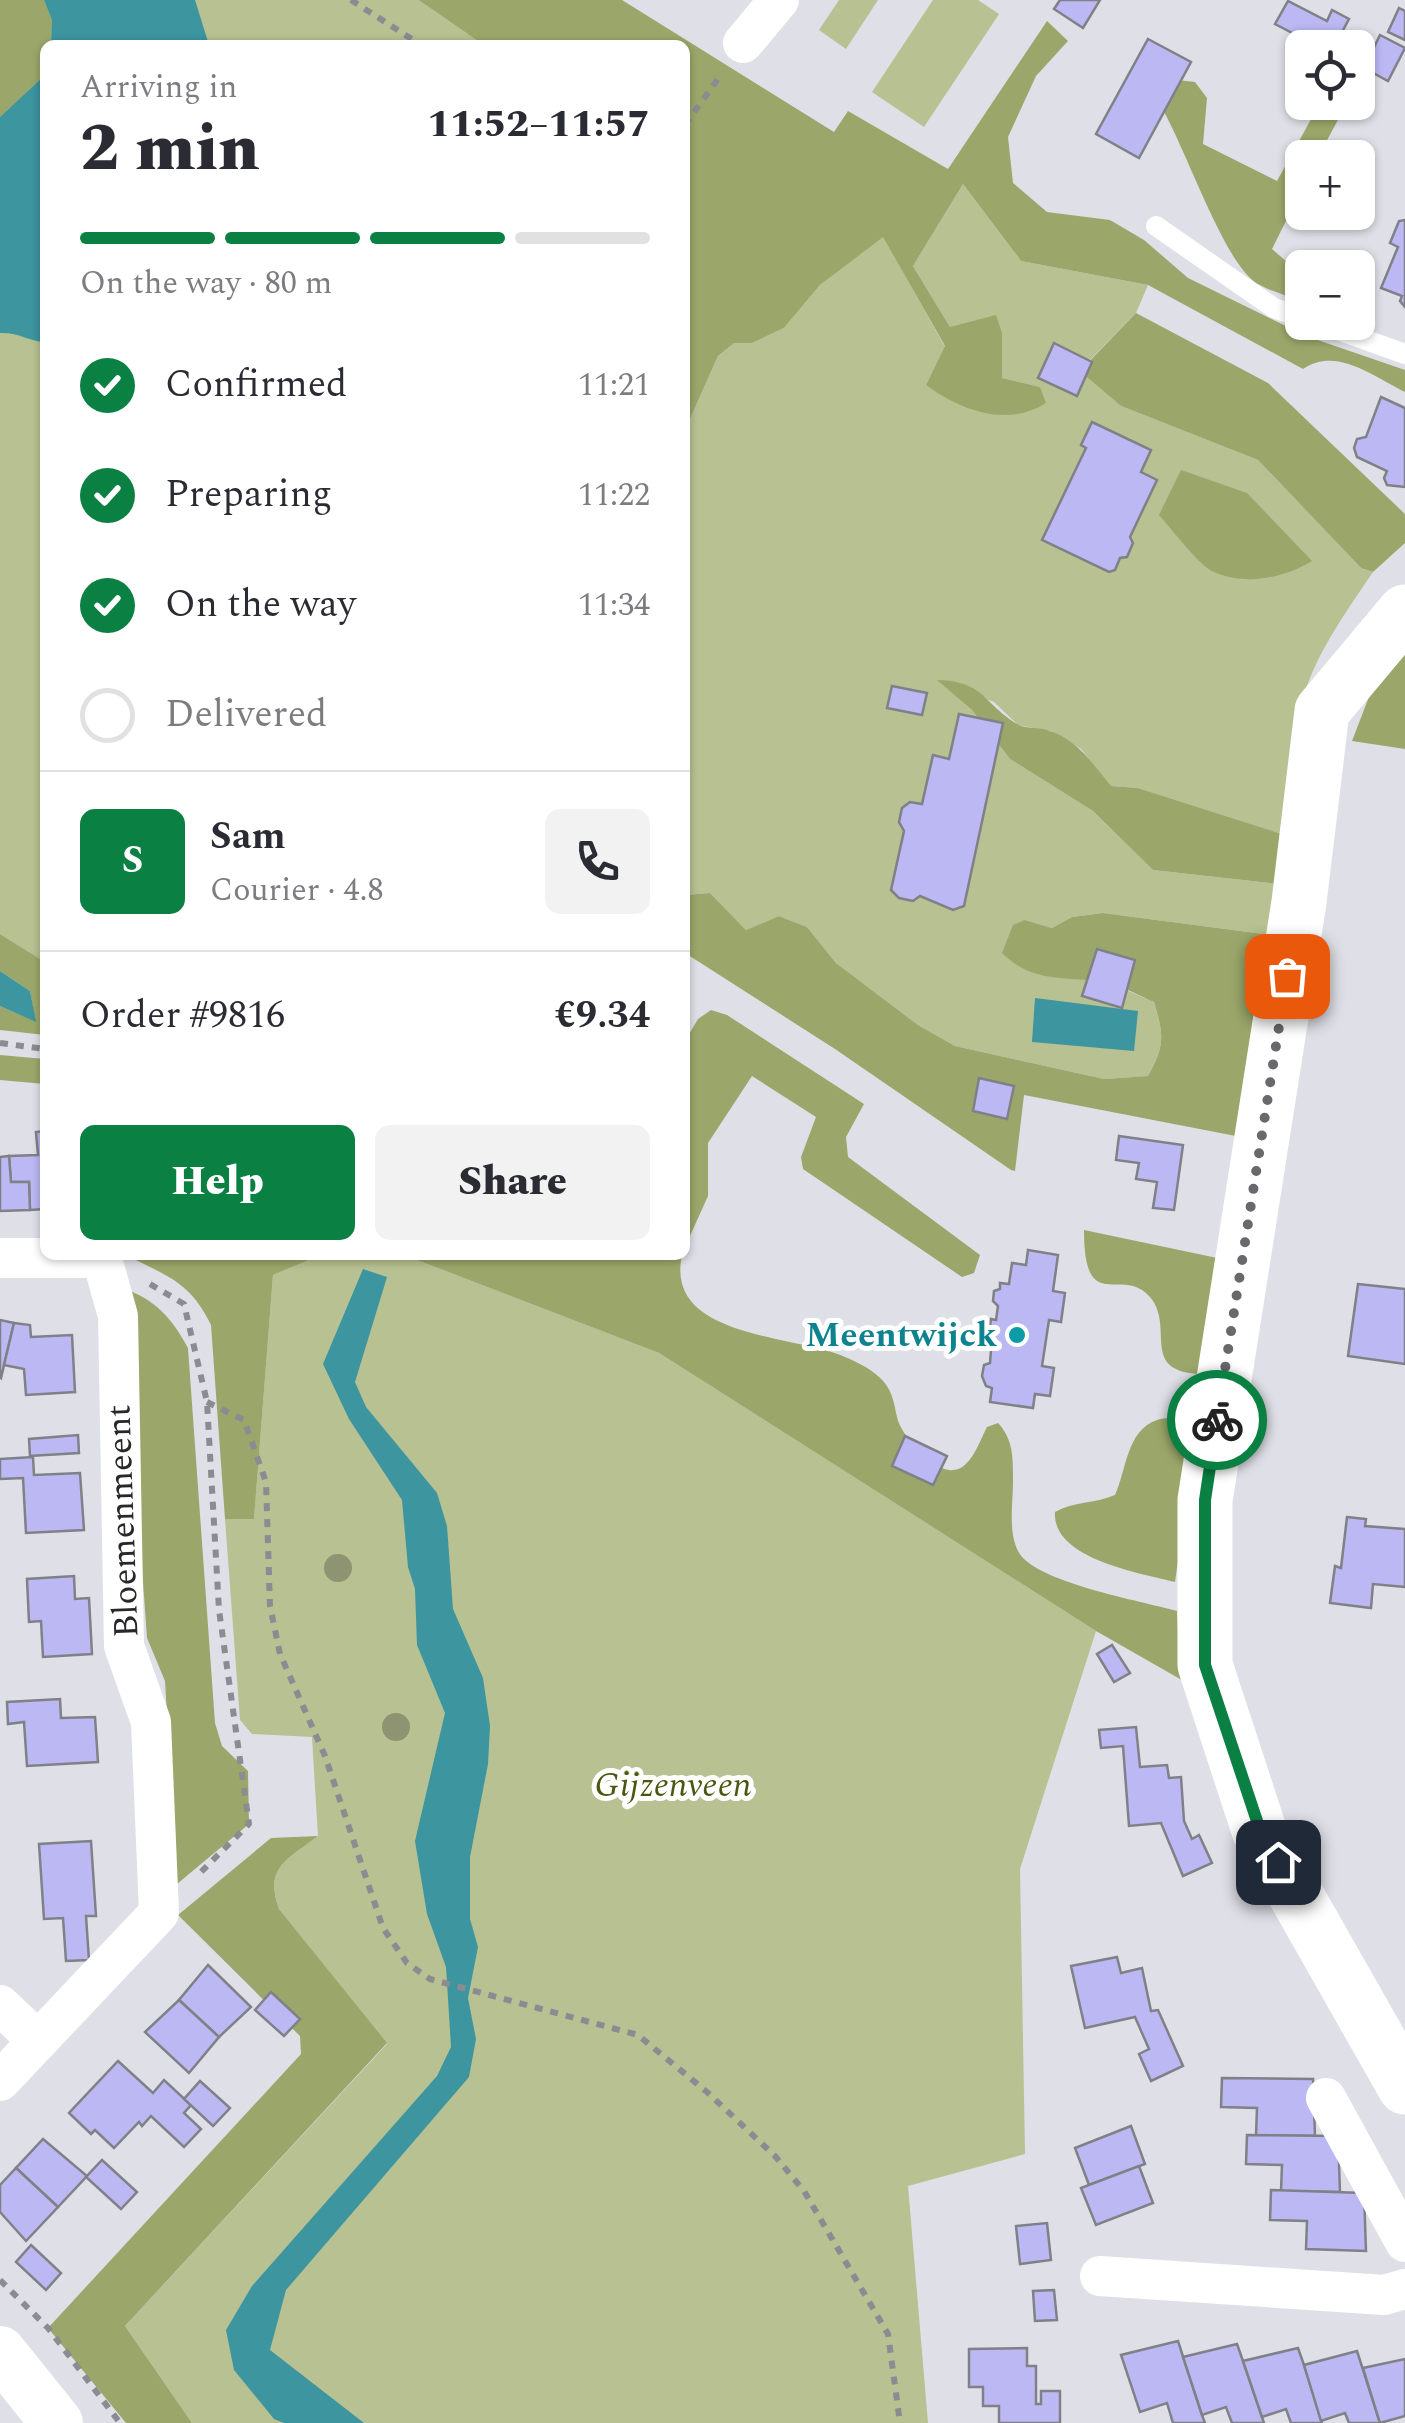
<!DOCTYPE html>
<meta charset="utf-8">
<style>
body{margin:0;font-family:Spectral,serif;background:#f2f2f3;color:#2b2b33;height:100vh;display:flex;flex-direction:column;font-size:38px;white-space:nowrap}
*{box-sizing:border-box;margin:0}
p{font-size:32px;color:#7c7c81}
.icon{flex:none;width:55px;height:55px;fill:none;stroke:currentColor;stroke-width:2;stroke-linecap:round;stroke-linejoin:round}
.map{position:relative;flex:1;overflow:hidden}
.side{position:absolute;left:40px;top:40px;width:650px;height:1220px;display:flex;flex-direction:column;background:#fff;border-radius:15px;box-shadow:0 2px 8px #0004}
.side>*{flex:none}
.controls{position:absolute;left:1285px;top:30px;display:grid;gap:20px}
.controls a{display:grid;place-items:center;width:90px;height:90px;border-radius:15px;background:#fff;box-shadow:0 2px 8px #0004;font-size:50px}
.pin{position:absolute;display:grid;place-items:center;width:85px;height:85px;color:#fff;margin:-42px;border-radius:20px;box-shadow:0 5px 15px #0006}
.courier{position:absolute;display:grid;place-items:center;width:100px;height:100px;margin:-50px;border:8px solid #0b8043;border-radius:50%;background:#fff;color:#222;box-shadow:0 2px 12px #0007}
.head em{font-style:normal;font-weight:800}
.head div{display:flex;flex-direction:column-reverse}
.head{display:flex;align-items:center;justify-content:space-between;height:170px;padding:0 40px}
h1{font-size:65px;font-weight:800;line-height:75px}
.bar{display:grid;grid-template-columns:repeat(4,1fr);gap:15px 10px;align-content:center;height:120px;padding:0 40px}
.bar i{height:12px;border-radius:8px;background:#e1e1e2}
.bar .active{background:#0b8043}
.bar p{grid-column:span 4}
.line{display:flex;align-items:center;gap:25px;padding:0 40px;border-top:2px solid #e1e1e2}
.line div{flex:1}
.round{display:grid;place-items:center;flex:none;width:105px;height:105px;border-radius:15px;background:#f2f2f3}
ol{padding:0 40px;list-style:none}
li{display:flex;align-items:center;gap:30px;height:110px}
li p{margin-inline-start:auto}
li .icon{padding:10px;border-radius:50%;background:#0b8043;color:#fff;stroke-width:4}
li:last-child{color:#7c7c81}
li i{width:55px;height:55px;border:5px solid #e1e1e2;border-radius:50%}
.action{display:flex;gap:20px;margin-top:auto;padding:20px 40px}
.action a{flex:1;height:115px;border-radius:15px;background:#0b8043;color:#fff;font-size:40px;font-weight:800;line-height:115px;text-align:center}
.action a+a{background:#f2f2f3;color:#2b2b33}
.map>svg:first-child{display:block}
.green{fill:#b7c191}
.forest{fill:#9ba76a}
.water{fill:#3c959f}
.building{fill:#bbb8f4;stroke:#808087;stroke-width:2.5}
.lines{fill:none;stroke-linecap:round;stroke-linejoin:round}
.path{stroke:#8b8b91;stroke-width:6;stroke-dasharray:8 8;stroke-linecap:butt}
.service{stroke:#fff;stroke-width:20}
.minor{stroke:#fff;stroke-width:40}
.tertiary{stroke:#fff;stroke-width:52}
.secondary{stroke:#fff;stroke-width:55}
.tree{fill:#8e9471}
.done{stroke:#68686d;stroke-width:10;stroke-dasharray:0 18}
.route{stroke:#0b8043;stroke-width:12}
.culture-dot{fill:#0f9aa8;stroke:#fff;stroke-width:4}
.labels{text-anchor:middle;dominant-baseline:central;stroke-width:10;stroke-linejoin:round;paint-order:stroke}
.culture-label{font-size:35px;font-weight:bold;fill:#0d838f;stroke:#fff;text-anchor:end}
.street-label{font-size:35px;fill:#28282b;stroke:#fff}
.park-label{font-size:35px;font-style:italic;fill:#4c5610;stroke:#fff}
</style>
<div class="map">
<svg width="1405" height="2423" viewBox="0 0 1405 2423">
<rect width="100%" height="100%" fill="#dfdfe7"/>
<g class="green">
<polygon points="0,0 507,0 579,45 45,45 45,962 0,934"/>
<polygon points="839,0 878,0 846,49 819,30"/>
<polygon points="933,0 978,0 999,14 924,127 872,92"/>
<path d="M963,184l58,77 127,24 -12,28 -56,57 41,36 137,54 103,108 12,4c-25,37 -56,80 -69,123 -14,46 -19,92 -22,139l-144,-46 -28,-2 -29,-37 -30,-18 -33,-6 -24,-23 -55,-21 33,29 38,49 83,52 60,59 126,14 -8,51 -168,-22 -31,4 -20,11 -27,-8 87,64 42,18c10,33 11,44 -6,74l-44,3 -149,-33 -37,-21 -82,-62 -29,-36 -28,-11 -33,14 -36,-37 -25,2v-465l33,-74 16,-13h18l32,-15 36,-43 63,-49 62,111 -19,38 114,2 -38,-9v-45l-52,-6 -37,-61z"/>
<path d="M321,1255h83l255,98 437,278 -76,238 5,285 -117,32 20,237h-736l-67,-97 262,-282 -108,-135c-15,-42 8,-49 39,-73l-6,-99 -60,-3 -12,-14 -15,-201 29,-1 19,-243z"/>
</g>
<g class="forest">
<polygon points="0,0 44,0 52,20 51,45 45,45 45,75 0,117"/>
<path d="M419,0h203l212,132 14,-21 100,58 99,-148 21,20 -32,35 -28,61 5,46 34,29 63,8 34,20 44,38 118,58 99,34v22c-32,-16 -69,-46 -102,-23l-155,-84 -127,-24 -58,-77 -50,82 37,61 46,-12 6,18v45l38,9 6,16c-39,25 -86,7 -120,-18l19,-39 -62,-109 -63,48 -36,43 -32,15h-18l-16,13 -33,74v-385h-201z"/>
<path d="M1169,79l26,3 12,16 -4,46 74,37 43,-78h27l-29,54 -16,1v31l-30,60 30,26v26c-14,-5 -30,-9 -44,-17 -36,-20 -76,-150 -105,-191z"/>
<polygon points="1136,313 1268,383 1405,514 1405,543 1373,572 1361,568 1258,460 1121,406 1080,371"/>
<path d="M1181,470l66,23 65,68c-28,17 -66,25 -98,11 -15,-6 -42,-43 -55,-57z"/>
<polygon points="1405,625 1405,749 1352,741 1382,663"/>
<path d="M937,680c47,1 46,23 80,44 8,5 21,3 30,6 29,8 46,34 64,56l27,2 144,46 -3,50 -126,-14 -60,-59 -83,-52 -38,-49z"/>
<path d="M710,893l36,37 33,-14 28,11 29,36 82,62 37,21 149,33 44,-3c17,-30 16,-41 6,-74 -14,-6 -30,-15 -45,-19 -42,-8 -75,2 -107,-30l11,-28 12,-5 27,8 20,-11 31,-4 168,22 -30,202 -217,-42 -9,76 -4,-1 -176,-121 -150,-96v-58z"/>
<polygon points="0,934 45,962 45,1035 0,1030 0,1006 35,1021 30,991 0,971"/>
<polygon points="711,1010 727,1015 864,1104 846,1137 848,1157 980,1255 974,1273 962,1277 803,1169 801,1157 816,1117 752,1076 708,1143 708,1196 685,1247 685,1041 698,1019"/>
<polygon points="0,1055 45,1059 45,1084 0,1080"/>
<path d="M1084,1230l138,29 -17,115c-69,0 -28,-48 -56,-78 -28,-31 -65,21 -65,-66z"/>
<path d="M126,1255h195l-48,20 -19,244h-29l-14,-194c-21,-44 -45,-49 -85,-70z"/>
<path d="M404,1255h278c-18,84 112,79 163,102 14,6 29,13 39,25 9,11 10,22 13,35 4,19 34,51 52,53 21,3 30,-28 38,-43l11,-4c16,17 15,37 15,58 0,22 -5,50 5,70 15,31 124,50 159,60l2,43 8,29 -91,-52 -437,-278z"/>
<path d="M122,1288c33,11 50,30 66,60l27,375 7,23 26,25 1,53 -72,60 -12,-203 -18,-43z"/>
<path d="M1198,1419l-23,163c-35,-9 -123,-23 -120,-70 19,-11 39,-8 60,-17 12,-26 11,-64 42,-75 10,-4 30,-1 41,-1z"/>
<path d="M318,1836c-31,24 -54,31 -39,73l108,134 -262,283 67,97h-66l-78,-95 253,-274 -1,-18 -122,-121 93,-77z"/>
</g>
<g class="water">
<polygon points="44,0 195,0 209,45 51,45 52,20"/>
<path d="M45,75v267c-17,-1 -27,-10 -45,-9v-216z"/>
<polygon points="0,971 30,991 36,1022 0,1006"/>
<polygon points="1035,998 1138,1011 1134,1051 1032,1042"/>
<polygon points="363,1269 387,1277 355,1382 366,1407 437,1493 447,1526 453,1609 483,1678 490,1726 488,1764 470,1857 470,1919 478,1947 468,1998 476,2039 469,2077 286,2290 270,2350 364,2423 284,2423 274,2419 234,2370 226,2330 252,2286 437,2076 451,2047 446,1967 427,1914 415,1841 445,1713 417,1645 415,1589 408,1567 402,1500 349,1419 323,1364"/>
</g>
<g class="building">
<polygon points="1060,0 1100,0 1083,28 1054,9"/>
<polygon points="1288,1 1327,21 1332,10 1349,19 1341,34 1349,39 1345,48 1302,48 1302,51 1291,44 1296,35 1275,24"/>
<polygon points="1399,8 1405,11 1405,40 1388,32"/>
<polygon points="1380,35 1405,48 1388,81 1364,68"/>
<polygon points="1148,39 1191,62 1139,158 1096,134"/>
<polygon points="1405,220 1405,307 1400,301 1402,296 1381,288 1398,247 1390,243 1399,221"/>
<polygon points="1054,343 1092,362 1077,396 1038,378"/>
<polygon points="1381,397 1405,408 1405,487 1387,485 1384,478 1387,471 1357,457 1354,448 1357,439 1366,437"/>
<polygon points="1092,422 1151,450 1141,472 1157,480 1130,537 1133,543 1127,557 1120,558 1115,570 1109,572 1042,540 1086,448 1081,445"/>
<polygon points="892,686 927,693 922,715 887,708"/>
<polygon points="959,714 1003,723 964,906 953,910 920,896 913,901 899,898 891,890 904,831 899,822 902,808 910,802 922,804 933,755 949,759"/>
<polygon points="1097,949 1135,960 1122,1008 1082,996"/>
<polygon points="979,1078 1014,1086 1007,1119 973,1111"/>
<polygon points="45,1131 45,1209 30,1210 29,1182 11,1182 9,1156 38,1155 36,1132"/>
<polygon points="1119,1136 1183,1145 1174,1210 1153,1208 1157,1182 1136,1179 1139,1163 1116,1160"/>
<polygon points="9,1156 11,1182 29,1182 30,1210 0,1211 0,1157"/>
<polygon points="1028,1250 1058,1255 1053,1291 1065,1293 1061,1322 1049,1320 1042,1366 1054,1368 1050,1396 1035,1394 1033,1408 990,1402 992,1388 986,1386 982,1376 984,1365 990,1363 991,1350 986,1349 991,1319 996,1320 998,1306 993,1301 994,1291 1000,1289 1000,1283 1009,1284 1012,1263 1026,1265"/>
<polygon points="1358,1284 1405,1289 1405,1364 1348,1356"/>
<polygon points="0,1320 14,1323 1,1378 0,1377"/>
<polygon points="14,1323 30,1325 31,1337 72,1335 75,1392 26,1395 24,1369 4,1365"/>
<polygon points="78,1435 79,1453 30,1456 29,1439"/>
<polygon points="905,1436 947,1456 933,1485 892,1466"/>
<polygon points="33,1457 34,1475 80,1473 84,1530 26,1533 23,1478 0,1479 0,1459"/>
<polygon points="1347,1517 1366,1519 1365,1526 1405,1529 1405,1587 1373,1584 1371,1608 1330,1603 1335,1566 1341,1568"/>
<polygon points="74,1576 75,1599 89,1598 92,1654 43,1657 41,1621 29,1622 27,1579"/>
<polygon points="1112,1645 1130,1673 1114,1682 1097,1654"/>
<polygon points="60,1699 61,1718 95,1717 98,1762 27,1766 24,1722 8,1724 7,1702"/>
<polygon points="1136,1727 1140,1767 1167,1765 1169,1778 1181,1777 1184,1821 1192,1839 1199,1835 1212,1863 1183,1876 1161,1823 1129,1826 1123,1746 1101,1748 1099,1730"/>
<polygon points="91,1841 96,1916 86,1916 89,1960 66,1961 63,1918 44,1919 39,1844"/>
<polygon points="1117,1957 1121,1973 1142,1968 1151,2011 1158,2010 1183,2066 1151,2081 1139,2054 1149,2049 1135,2017 1085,2028 1071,1966"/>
<polygon points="208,1965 251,2007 219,2037 179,2000"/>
<polygon points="271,1992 300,2019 284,2036 255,2010"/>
<polygon points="179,2000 219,2037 189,2073 145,2032"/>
<polygon points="118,2061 153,2093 164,2080 191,2105 184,2113 201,2129 184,2147 151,2116 142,2126 139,2122 114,2148 95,2130 91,2134 69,2113"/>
<polygon points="1222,2078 1313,2079 1315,2136 1256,2135 1257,2108 1221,2107"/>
<polygon points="200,2081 230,2108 213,2126 184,2099"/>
<polygon points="1131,2126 1145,2164 1089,2185 1075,2148"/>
<polygon points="1247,2135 1338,2136 1340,2192 1281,2191 1282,2165 1246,2164"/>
<polygon points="43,2139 87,2176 58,2207 16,2168"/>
<polygon points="102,2160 137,2192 121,2209 86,2177"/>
<polygon points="1139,2166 1153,2203 1096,2225 1081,2188"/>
<polygon points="16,2168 58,2207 26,2241 0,2212 0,2185"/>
<polygon points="1271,2190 1364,2193 1366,2251 1306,2249 1307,2221 1270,2220"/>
<polygon points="1047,2223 1051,2260 1020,2264 1016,2226"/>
<polygon points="31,2245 61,2273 46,2290 16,2262"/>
<polygon points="1054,2290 1057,2320 1035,2321 1033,2291"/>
<polygon points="1178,2341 1202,2415 1205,2423 1173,2423 1167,2403 1140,2412 1121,2355"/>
<polygon points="1237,2344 1243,2361 1264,2423 1232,2423 1226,2407 1202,2415 1183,2357"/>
<polygon points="1027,2348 1027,2366 1036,2366 1036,2404 1041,2404 1041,2391 1060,2391 1060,2423 999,2423 999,2406 983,2406 983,2387 969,2387 969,2349"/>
<polygon points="1298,2348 1304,2365 1322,2423 1291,2423 1286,2409 1262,2417 1243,2361"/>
<polygon points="1357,2351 1380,2423 1349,2423 1345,2413 1321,2421 1304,2365"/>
<polygon points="1405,2359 1405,2416 1380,2423 1363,2368"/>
</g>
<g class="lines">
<g class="path">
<polyline points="351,0 421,45"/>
<polyline points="685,125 722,73"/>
<polyline points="0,1043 45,1049"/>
<polyline points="150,1284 184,1304 207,1402 219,1610 249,1824 197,1876"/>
<polyline points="207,1402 244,1420 266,1482 270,1606 280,1654 325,1756 383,1928 407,1963 430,1979 638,2035 707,2092 775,2156 804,2191 888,2334 900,2423"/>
<polyline points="0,2280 48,2328 120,2423"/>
</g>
<g class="service">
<polyline points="1156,226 1274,308 1302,318"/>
<polyline points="1316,322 1405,354"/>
</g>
<g class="minor">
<polyline points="743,43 779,0"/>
<polyline points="0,1258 101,1258"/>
<polyline points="0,2005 38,2041"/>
<polyline points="0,2081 159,1913 151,1722 124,1646 118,1316 101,1255"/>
<polyline points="1326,2098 1405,2242"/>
<polyline points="1100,2276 1384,2295 1405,2289"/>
</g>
<polyline class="tertiary" points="0,2352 57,2423"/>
<polyline class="secondary" points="1405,612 1322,711 1299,902 1205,1500 1205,1665 1259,1830 1405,2087"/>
</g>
<g class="tree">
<circle cx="338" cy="1568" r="14"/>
<circle cx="396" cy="1727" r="14"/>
</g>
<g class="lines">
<polyline class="done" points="1217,1420 1287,976"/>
<polyline class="route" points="1217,1420 1205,1500 1205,1665 1260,1830 1278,1862"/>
</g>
<circle class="culture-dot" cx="1017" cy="1335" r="10"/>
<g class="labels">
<g class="culture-label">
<text x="997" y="1335">Meentwijck</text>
</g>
<g class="street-label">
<text transform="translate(123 1521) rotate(-92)">Bloemenmeent</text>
</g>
<g class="park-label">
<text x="673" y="1785">Gijzenveen</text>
</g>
</g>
</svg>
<div class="controls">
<a><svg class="icon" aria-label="locate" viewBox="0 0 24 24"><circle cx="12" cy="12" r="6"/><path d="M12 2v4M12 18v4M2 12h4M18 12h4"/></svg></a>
<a>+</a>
<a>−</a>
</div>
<div class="pin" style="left:1287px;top:976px;background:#ea580c"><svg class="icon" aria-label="bag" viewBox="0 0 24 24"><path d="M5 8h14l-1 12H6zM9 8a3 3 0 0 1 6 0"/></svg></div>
<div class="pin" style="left:1278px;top:1862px;background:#1f2937"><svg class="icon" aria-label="home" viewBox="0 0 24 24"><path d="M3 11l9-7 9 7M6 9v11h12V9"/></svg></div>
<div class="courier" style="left:1217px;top:1420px"><svg class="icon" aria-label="bike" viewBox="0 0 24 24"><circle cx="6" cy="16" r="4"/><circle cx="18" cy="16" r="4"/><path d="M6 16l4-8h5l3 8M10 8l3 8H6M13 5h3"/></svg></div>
<section class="side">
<div class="head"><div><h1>2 min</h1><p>Arriving in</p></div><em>11:52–11:57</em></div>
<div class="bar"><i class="active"></i><i class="active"></i><i class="active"></i><i></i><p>On the way · 80 m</p></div>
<ol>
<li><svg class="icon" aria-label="check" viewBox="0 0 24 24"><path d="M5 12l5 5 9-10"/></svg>Confirmed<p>11:21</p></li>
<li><svg class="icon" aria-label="check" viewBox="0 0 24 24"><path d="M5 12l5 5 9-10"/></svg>Preparing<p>11:22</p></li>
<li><svg class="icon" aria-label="check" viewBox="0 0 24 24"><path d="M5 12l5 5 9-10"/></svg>On the way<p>11:34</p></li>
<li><i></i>Delivered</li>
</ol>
<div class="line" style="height:180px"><b class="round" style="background:#0b8043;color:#fff">S</b><div><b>Sam</b><p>Courier · 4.8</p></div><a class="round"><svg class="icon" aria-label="phone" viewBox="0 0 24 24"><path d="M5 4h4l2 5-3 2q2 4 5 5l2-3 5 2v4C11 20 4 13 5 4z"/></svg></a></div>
<div class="line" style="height:130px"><div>Order #9816</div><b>€9.34</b></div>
<div class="action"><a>Help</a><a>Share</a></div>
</section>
</div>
